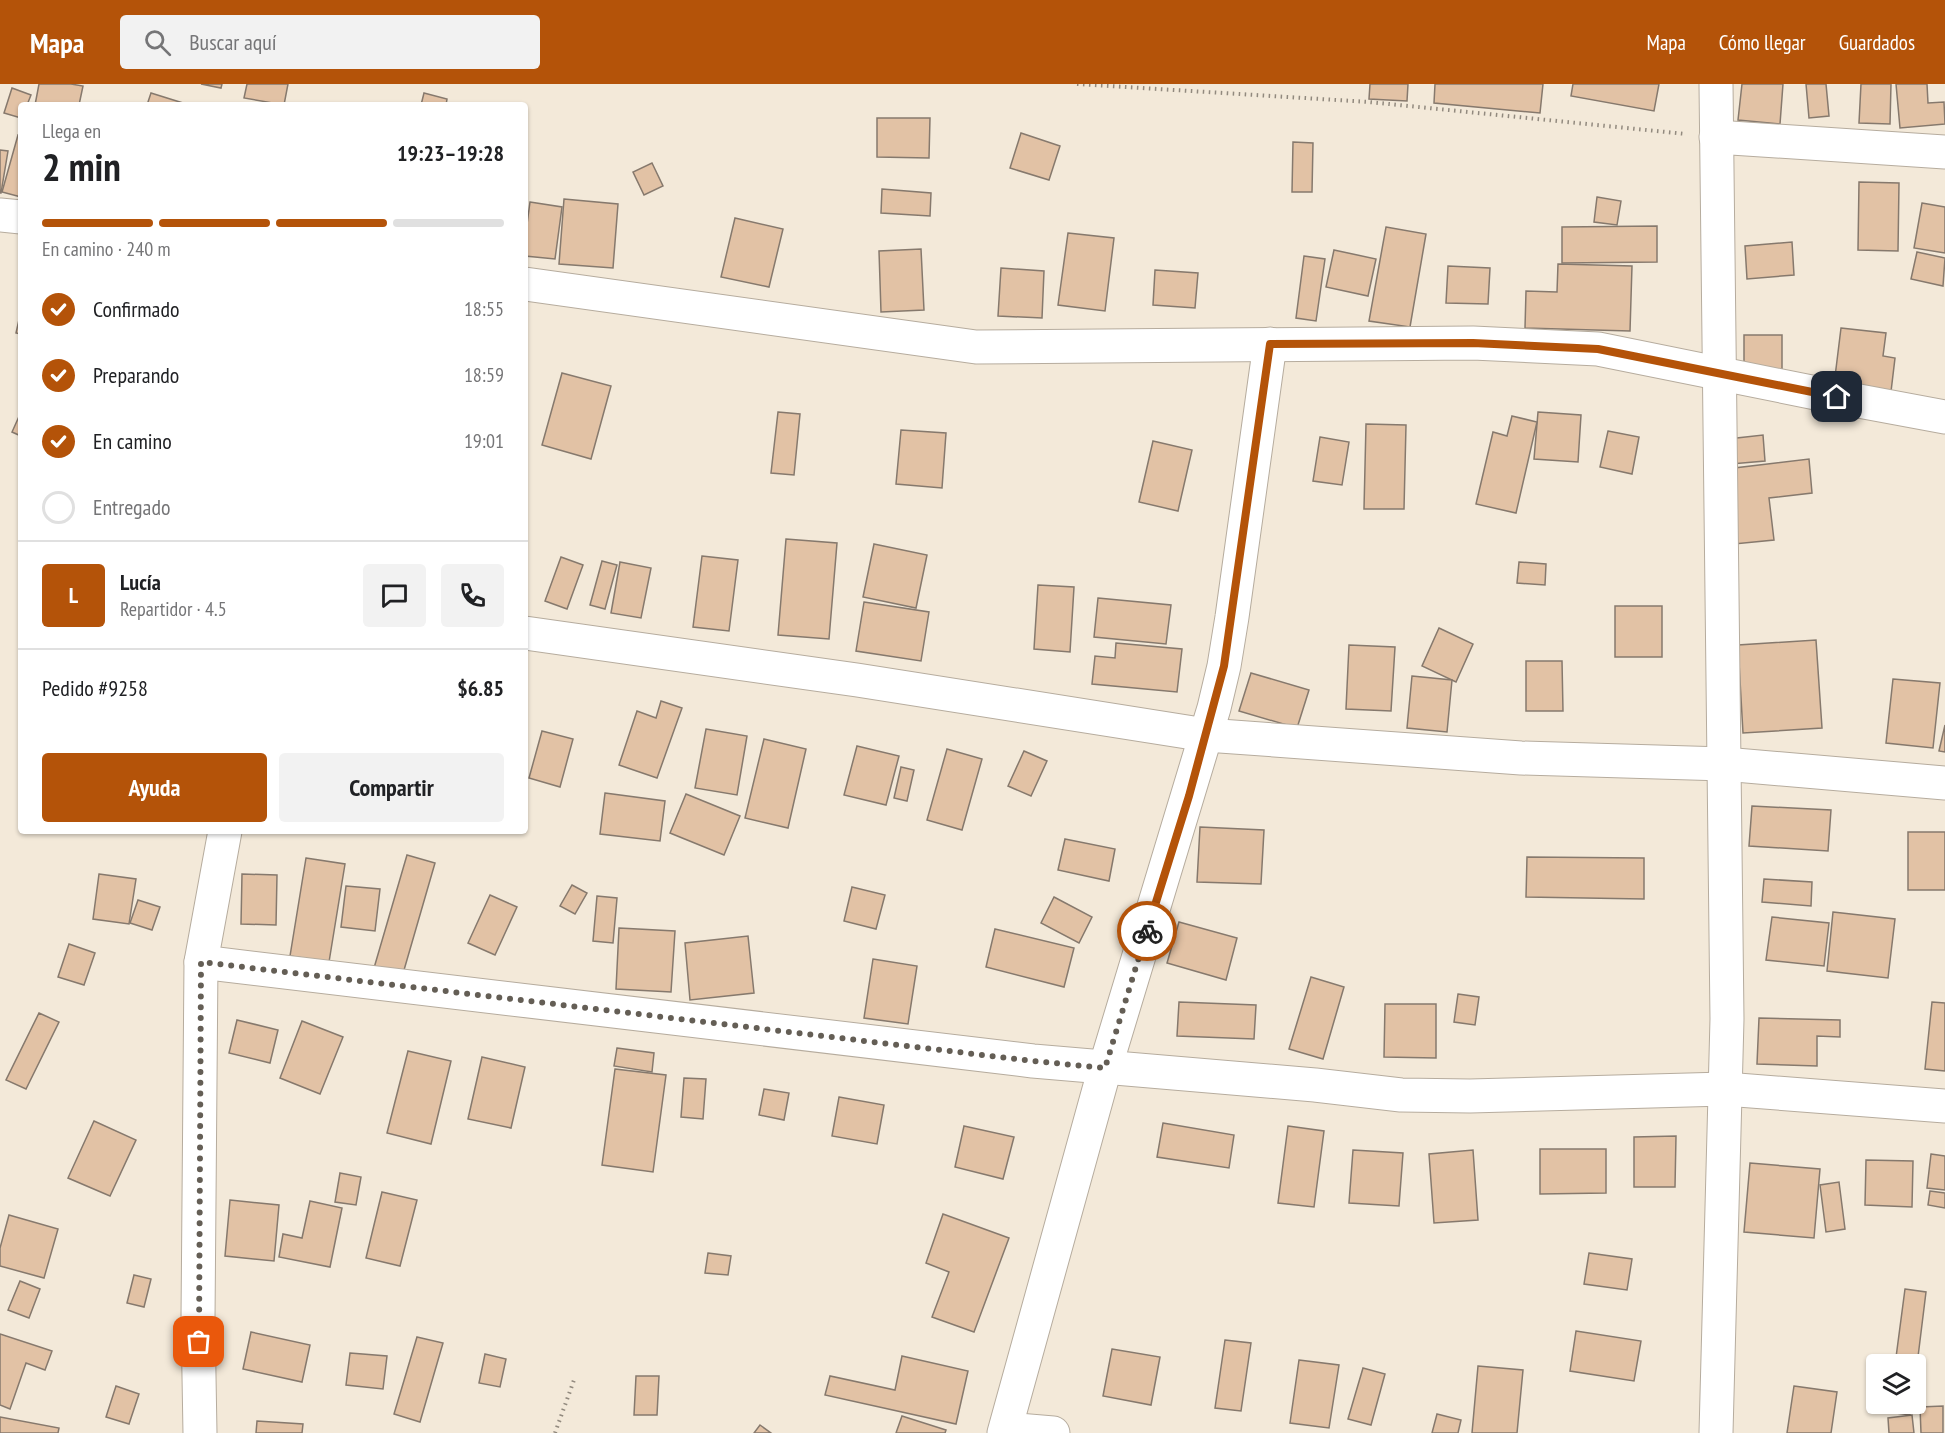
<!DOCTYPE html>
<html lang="es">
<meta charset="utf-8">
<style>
body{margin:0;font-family:"PT Sans Narrow",sans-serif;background:#f2f2f2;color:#202124;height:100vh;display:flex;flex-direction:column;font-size:22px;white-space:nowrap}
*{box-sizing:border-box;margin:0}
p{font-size:20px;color:#757577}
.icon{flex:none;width:33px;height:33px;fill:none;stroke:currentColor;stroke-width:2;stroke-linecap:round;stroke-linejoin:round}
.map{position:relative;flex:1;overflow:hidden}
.drawer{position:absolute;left:18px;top:18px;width:510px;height:732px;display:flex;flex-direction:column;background:#fff;border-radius:6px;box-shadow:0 2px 4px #0004}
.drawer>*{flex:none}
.tools{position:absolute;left:1866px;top:1270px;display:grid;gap:12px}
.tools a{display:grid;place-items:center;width:60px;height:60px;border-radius:6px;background:#fff;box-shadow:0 2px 4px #0004;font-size:30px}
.pin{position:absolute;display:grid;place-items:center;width:51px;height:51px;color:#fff;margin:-26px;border-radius:12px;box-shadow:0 3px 9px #0006}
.courier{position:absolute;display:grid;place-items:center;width:60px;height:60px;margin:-30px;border:4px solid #b45309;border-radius:50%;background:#fff;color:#222;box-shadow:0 2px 8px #0007}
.head em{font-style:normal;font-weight:700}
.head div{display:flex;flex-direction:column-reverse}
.head{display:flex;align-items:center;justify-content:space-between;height:102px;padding:0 24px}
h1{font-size:39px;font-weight:700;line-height:45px}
.bar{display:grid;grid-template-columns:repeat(4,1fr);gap:9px 6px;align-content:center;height:72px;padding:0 24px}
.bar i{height:8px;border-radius:4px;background:#e0e0e0}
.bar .on{background:#b45309}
.bar p{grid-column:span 4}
.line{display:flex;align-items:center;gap:15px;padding:0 24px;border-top:2px solid #e0e0e0}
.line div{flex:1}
.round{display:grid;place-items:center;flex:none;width:63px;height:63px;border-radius:6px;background:#f2f2f2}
ol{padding:0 24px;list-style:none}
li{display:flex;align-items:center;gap:18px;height:66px}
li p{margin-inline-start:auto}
li .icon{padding:6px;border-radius:50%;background:#b45309;color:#fff;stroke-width:4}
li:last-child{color:#757577}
li i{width:33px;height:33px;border:3px solid #e0e0e0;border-radius:50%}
.button{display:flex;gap:12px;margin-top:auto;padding:12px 24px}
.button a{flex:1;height:69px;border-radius:6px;background:#b45309;color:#fff;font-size:24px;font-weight:700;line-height:69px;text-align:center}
.button a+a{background:#f2f2f2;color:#202124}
header{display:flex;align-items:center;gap:36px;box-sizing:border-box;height:84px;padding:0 30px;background:#b45309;color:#fff}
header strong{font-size:28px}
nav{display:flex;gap:33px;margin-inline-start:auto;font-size:21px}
.search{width:420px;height:54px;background:#f2f2f2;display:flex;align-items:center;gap:15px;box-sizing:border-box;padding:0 21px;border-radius:6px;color:#757577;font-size:22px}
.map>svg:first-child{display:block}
.building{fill:#e2c2a5;stroke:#86796d;stroke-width:1.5}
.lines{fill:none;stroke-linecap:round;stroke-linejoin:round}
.minor-casing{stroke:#b6ac9e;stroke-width:35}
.path{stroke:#91897e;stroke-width:4;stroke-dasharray:1.5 4.5;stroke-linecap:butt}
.minor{stroke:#fff;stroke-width:33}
.done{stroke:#645e55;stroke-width:6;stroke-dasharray:0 10.8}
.route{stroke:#b45309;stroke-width:8}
</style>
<header>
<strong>Mapa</strong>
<div class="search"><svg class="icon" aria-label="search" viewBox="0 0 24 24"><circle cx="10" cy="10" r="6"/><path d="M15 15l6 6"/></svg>Buscar aquí</div>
<nav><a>Mapa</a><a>Cómo llegar</a><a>Guardados</a></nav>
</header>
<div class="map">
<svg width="1945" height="1349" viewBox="0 0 1945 1349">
<rect width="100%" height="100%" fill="#f3e9d9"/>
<g class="building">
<polygon points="39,0 71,0 83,2 79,21 35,21"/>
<polygon points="201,0 222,0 221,4"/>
<polygon points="247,0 288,0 284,21 244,14"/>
<polygon points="1370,0 1408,0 1407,17 1369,15"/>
<polygon points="1435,0 1543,0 1540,29 1434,19"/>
<polygon points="1573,0 1659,0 1654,27 1571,12"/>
<polygon points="1742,0 1783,0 1780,40 1738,36"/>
<polygon points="1806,0 1826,0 1829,32 1809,34"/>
<polygon points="1861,0 1891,0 1890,40 1859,39"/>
<polygon points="1896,0 1927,0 1928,19 1944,18 1945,40 1900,44"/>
<polygon points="12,4 31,11 27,21 21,21 21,34 4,29"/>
<polygon points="151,9 183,19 182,21 147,21"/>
<polygon points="424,9 447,15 446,21 421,21"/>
<polygon points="877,34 930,34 929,74 877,73"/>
<polygon points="1021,49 1060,62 1049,96 1010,84"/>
<polygon points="18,51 21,52 21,113 2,108"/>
<polygon points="1293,58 1313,59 1312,108 1292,108"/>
<polygon points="0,66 8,67 1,109 0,109"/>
<polygon points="652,79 663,102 644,111 633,88"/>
<polygon points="1859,98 1899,99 1898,167 1858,166"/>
<polygon points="882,105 931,109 930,132 881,129"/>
<polygon points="1597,113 1621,117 1617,141 1594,138"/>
<polygon points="564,115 618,120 613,184 559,180"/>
<polygon points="530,118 562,123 555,175 525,172 525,155"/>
<polygon points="1922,119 1945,123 1945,169 1914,164"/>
<polygon points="735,134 783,145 769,203 721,193"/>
<polygon points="1657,142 1657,178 1562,179 1562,143"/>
<polygon points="1386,143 1426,150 1410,243 1369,237"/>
<polygon points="1068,149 1114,154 1105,227 1058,221"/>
<polygon points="1792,158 1794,191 1747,195 1745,162"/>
<polygon points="921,165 924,226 881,228 879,167"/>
<polygon points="1334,166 1376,175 1368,212 1326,203"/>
<polygon points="1917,168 1945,174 1943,202 1911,195"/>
<polygon points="1304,172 1325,175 1316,237 1296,234"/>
<polygon points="1558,180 1632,182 1630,247 1525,244 1526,207 1557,208"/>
<polygon points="1448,182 1490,184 1488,220 1446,219"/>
<polygon points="1001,184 1044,187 1042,234 998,232"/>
<polygon points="1155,186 1198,189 1195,224 1153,221"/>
<polygon points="21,227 21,250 16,249"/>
<polygon points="1841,244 1886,249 1883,272 1895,274 1890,316 1833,309"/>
<rect x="1744" y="251" width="38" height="36"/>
<polygon points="562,289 611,302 591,375 542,361"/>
<polygon points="21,328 21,352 12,348"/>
<polygon points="778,328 800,330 794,391 771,389"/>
<polygon points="1538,328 1581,331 1578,378 1534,375"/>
<polygon points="1512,332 1537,338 1516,429 1476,420 1493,348 1507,352"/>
<polygon points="1366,340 1406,341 1404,425 1364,425"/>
<polygon points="901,346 946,349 942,404 896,400"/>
<polygon points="1608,347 1639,353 1632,390 1600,383"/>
<polygon points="1763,351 1765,377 1731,380 1728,355"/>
<polygon points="1320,353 1349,358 1342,401 1313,397"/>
<polygon points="1153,357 1192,366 1178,427 1139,418"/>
<polygon points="1809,375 1812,409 1769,414 1774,456 1734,460 1726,385"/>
<polygon points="786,455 837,459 829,555 778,551"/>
<polygon points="874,460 927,471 916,524 863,513"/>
<polygon points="702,472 738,476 729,547 693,543"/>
<polygon points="561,473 583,481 567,525 545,517"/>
<polygon points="602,477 617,481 605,525 590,521"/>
<polygon points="620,478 651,484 641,534 611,529"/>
<polygon points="1519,478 1546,480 1545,501 1517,499"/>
<polygon points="1038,501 1074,503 1070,568 1034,565"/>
<polygon points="1098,514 1171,521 1166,560 1094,553"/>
<polygon points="864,518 929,528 921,577 856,567"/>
<rect x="1615" y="522" width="47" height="51"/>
<polygon points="1439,544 1473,560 1456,598 1422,582"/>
<polygon points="1816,556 1822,644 1743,649 1738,561"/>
<polygon points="1116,559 1182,565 1177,608 1092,600 1095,572 1115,574"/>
<polygon points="1349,561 1395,563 1391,627 1346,625"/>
<polygon points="1526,577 1562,577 1563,627 1526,627"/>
<polygon points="1251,589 1309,606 1297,644 1239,627"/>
<polygon points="1412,592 1452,596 1447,648 1407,644"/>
<polygon points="1893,595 1940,599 1933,664 1886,659"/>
<polygon points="661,617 682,624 657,694 619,681 637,627 656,634"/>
<polygon points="1945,641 1945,668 1939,667"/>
<polygon points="706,645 747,652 737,711 695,704"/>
<polygon points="542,647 573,655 560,703 529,694"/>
<polygon points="764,655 806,665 788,744 745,734"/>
<polygon points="857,662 899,672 886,721 844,711"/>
<polygon points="947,665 982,675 962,746 927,736"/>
<polygon points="1024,667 1047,677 1031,712 1008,702"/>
<polygon points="901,683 914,686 907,717 894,714"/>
<polygon points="605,709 665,717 660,757 600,750"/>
<polygon points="686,710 740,732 724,771 670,749"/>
<polygon points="1752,722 1831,726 1828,767 1749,762"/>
<polygon points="1200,743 1264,746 1261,800 1197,798"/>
<rect x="1908" y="748" width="37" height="58"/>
<polygon points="1065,755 1115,765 1109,797 1058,786"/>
<polygon points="407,771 435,779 402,893 374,884"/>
<polygon points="1527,773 1644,774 1644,815 1526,813"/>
<polygon points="306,774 345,780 329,878 290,872"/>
<polygon points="99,790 136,795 129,840 93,835"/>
<polygon points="242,790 277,791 276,841 241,840"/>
<polygon points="1764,795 1812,798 1811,822 1762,818"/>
<polygon points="572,801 587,809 575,830 560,822"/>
<polygon points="346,802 380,805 375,847 341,843"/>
<polygon points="852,803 885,811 876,845 844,837"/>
<polygon points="490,811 517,823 495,871 468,859"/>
<polygon points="597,812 617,814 613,859 593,857"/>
<polygon points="1054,813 1092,833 1079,859 1041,839"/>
<polygon points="138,816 160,823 152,846 130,839"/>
<polygon points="1833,828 1895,835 1888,894 1827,887"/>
<polygon points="1772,833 1829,839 1824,882 1766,876"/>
<polygon points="1179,838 1237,854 1226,896 1167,879"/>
<polygon points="619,844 675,847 671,908 616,905"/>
<polygon points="995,845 1074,864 1064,903 986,883"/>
<polygon points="748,852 754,909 690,916 685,859"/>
<polygon points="69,860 95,869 84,901 58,893"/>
<polygon points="873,875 917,882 908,940 864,934"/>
<polygon points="1311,893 1344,903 1323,975 1289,965"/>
<polygon points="1458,910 1479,913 1475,941 1454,938"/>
<polygon points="1179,918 1256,921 1254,955 1177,952"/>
<polygon points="1932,918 1945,919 1945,987 1925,985"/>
<polygon points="1385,920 1436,920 1436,974 1384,973"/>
<polygon points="39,929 59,938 26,1005 6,996"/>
<polygon points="1759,934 1840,936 1840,953 1817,952 1817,982 1757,980"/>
<polygon points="237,936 278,946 270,979 229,969"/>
<polygon points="302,937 343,953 320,1010 280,994"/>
<polygon points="617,964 654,969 652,988 614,982"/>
<polygon points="408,967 451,977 431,1060 387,1049"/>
<polygon points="482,973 525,983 511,1044 468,1035"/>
<polygon points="615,985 666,991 653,1088 602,1081"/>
<polygon points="684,994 706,995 703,1035 681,1033"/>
<polygon points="764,1005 789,1009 784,1036 759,1031"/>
<polygon points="839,1013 884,1021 877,1060 832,1052"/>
<polygon points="94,1037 136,1056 110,1112 68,1094"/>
<polygon points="1163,1039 1234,1051 1229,1084 1157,1073"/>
<polygon points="964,1042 1014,1053 1003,1095 955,1083"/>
<polygon points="1288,1042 1324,1047 1314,1123 1278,1119"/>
<polygon points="1676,1052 1675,1103 1634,1103 1634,1053"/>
<polygon points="1540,1065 1606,1065 1606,1109 1540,1110"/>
<polygon points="1353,1066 1403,1069 1399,1122 1349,1119"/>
<polygon points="1473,1066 1478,1136 1434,1139 1429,1070"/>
<polygon points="1931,1070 1945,1072 1945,1106 1927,1104"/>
<polygon points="1866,1076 1913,1077 1912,1123 1865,1121"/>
<polygon points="1750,1079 1820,1085 1814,1154 1744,1148"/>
<polygon points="340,1089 361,1093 356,1121 335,1118"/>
<polygon points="1839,1098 1845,1145 1826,1148 1820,1101"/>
<polygon points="1930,1107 1945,1109 1945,1124 1928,1121"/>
<polygon points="382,1108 417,1116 400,1182 366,1174"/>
<polygon points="230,1116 279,1121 274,1177 225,1172"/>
<polygon points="310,1117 342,1124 330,1183 279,1173 283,1150 302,1154"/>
<polygon points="943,1130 1009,1154 974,1248 932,1233 949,1188 926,1179"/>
<polygon points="9,1131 58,1145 44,1194 0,1182 0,1164"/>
<polygon points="708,1169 731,1172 728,1191 705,1189"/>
<polygon points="1589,1169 1632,1175 1627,1206 1584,1200"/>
<polygon points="134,1191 151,1195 144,1223 127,1219"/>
<polygon points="20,1197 40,1205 29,1234 8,1226"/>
<polygon points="1905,1205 1926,1208 1916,1289 1916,1281 1895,1281"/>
<polygon points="1576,1247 1641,1257 1634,1297 1570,1287"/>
<polygon points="251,1248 310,1261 302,1298 243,1285"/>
<polygon points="0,1250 52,1267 45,1286 26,1279 10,1325 0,1321"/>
<polygon points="417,1253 443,1259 420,1338 394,1330"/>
<polygon points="1225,1256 1251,1259 1241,1327 1215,1324"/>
<polygon points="1112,1265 1160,1273 1151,1321 1103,1312"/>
<polygon points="350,1269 387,1272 383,1305 346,1301"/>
<polygon points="485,1270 506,1275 500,1303 479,1299"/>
<polygon points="902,1272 968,1287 956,1340 825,1311 830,1292 895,1306"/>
<polygon points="1299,1276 1339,1281 1329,1344 1290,1339"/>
<polygon points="1478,1282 1523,1286 1517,1349 1472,1349"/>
<polygon points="1363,1284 1385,1290 1371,1341 1348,1335"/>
<polygon points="636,1292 659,1292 657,1331 634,1331"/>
<polygon points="116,1302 139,1310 129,1340 106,1333"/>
<polygon points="1794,1302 1837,1308 1831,1349 1787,1349"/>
<polygon points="1890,1320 1911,1320 1910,1331 1889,1328"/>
<polygon points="1943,1322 1943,1349 1921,1349 1920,1323"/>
<polygon points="1437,1330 1461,1336 1458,1349 1432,1349"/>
<polygon points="1912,1331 1914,1349 1889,1349 1888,1334"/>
<polygon points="902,1332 946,1346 945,1349 896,1349"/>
<polygon points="0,1333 59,1344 58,1349 0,1349"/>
<polygon points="257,1337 303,1340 302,1349 256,1349"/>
<polygon points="760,1341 771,1349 754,1349"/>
</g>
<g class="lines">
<g class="minor-casing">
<g id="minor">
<polyline points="1716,0 1727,935 1716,1349"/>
<polyline points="1716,53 1945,68"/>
<polyline points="0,131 21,133"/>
<polyline points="525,200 976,263 1473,259 1598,265 1816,309 1945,333"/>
<polyline points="525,549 857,596 1206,651 1521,674 1724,680 1945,699"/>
<polyline points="201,878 1033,977 1315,1001 1401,1011 1470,1012 1725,1005 1945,1022"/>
<polyline points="1006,1345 1053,1349"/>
<polyline points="200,1349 198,1235 201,878 225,747"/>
<polyline points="1004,1349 1105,984 1214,624 1224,582 1232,533 1270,260"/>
</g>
</g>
<g class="path">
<polyline points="1077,0 1369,18 1686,50"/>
<polyline points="555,1349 574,1296"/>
</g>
<use href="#minor" class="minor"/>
</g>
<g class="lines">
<polyline class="done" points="199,1258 201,878 1033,977 1105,984 1147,847"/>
<polyline class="route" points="1147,847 1189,712 1224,582 1270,260 1473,259 1598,265 1837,313"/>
</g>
</svg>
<div class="tools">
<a><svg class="icon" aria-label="layers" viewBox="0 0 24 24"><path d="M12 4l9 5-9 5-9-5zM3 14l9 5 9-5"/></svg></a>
</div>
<div class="pin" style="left:199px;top:1258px;background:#ea580c"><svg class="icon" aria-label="bag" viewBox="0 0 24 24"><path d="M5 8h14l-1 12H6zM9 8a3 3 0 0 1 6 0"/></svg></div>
<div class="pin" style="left:1837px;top:313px;background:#1f2937"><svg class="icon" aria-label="home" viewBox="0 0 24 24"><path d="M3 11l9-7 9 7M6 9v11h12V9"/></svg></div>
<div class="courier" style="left:1147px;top:847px"><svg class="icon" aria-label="bike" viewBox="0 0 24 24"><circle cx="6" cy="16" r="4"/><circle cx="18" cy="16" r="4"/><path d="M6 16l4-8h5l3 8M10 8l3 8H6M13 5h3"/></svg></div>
<section class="drawer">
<div class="head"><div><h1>2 min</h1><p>Llega en</p></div><em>19:23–19:28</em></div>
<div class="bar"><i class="on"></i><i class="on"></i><i class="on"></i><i></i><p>En camino · 240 m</p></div>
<ol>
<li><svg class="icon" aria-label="check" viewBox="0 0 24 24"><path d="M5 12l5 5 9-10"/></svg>Confirmado<p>18:55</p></li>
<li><svg class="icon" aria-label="check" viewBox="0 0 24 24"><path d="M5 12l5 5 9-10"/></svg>Preparando<p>18:59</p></li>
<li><svg class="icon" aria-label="check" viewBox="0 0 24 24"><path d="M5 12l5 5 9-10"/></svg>En camino<p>19:01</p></li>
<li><i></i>Entregado</li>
</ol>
<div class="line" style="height:108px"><b class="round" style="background:#b45309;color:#fff">L</b><div><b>Lucía</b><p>Repartidor · 4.5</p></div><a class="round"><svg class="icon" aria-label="chat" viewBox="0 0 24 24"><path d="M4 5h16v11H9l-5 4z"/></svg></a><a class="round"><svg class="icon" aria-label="phone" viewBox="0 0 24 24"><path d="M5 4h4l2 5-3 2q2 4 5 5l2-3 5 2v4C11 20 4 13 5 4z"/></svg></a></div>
<div class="line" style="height:78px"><div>Pedido #9258</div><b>$6.85</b></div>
<div class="button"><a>Ayuda</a><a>Compartir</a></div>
</section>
</div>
